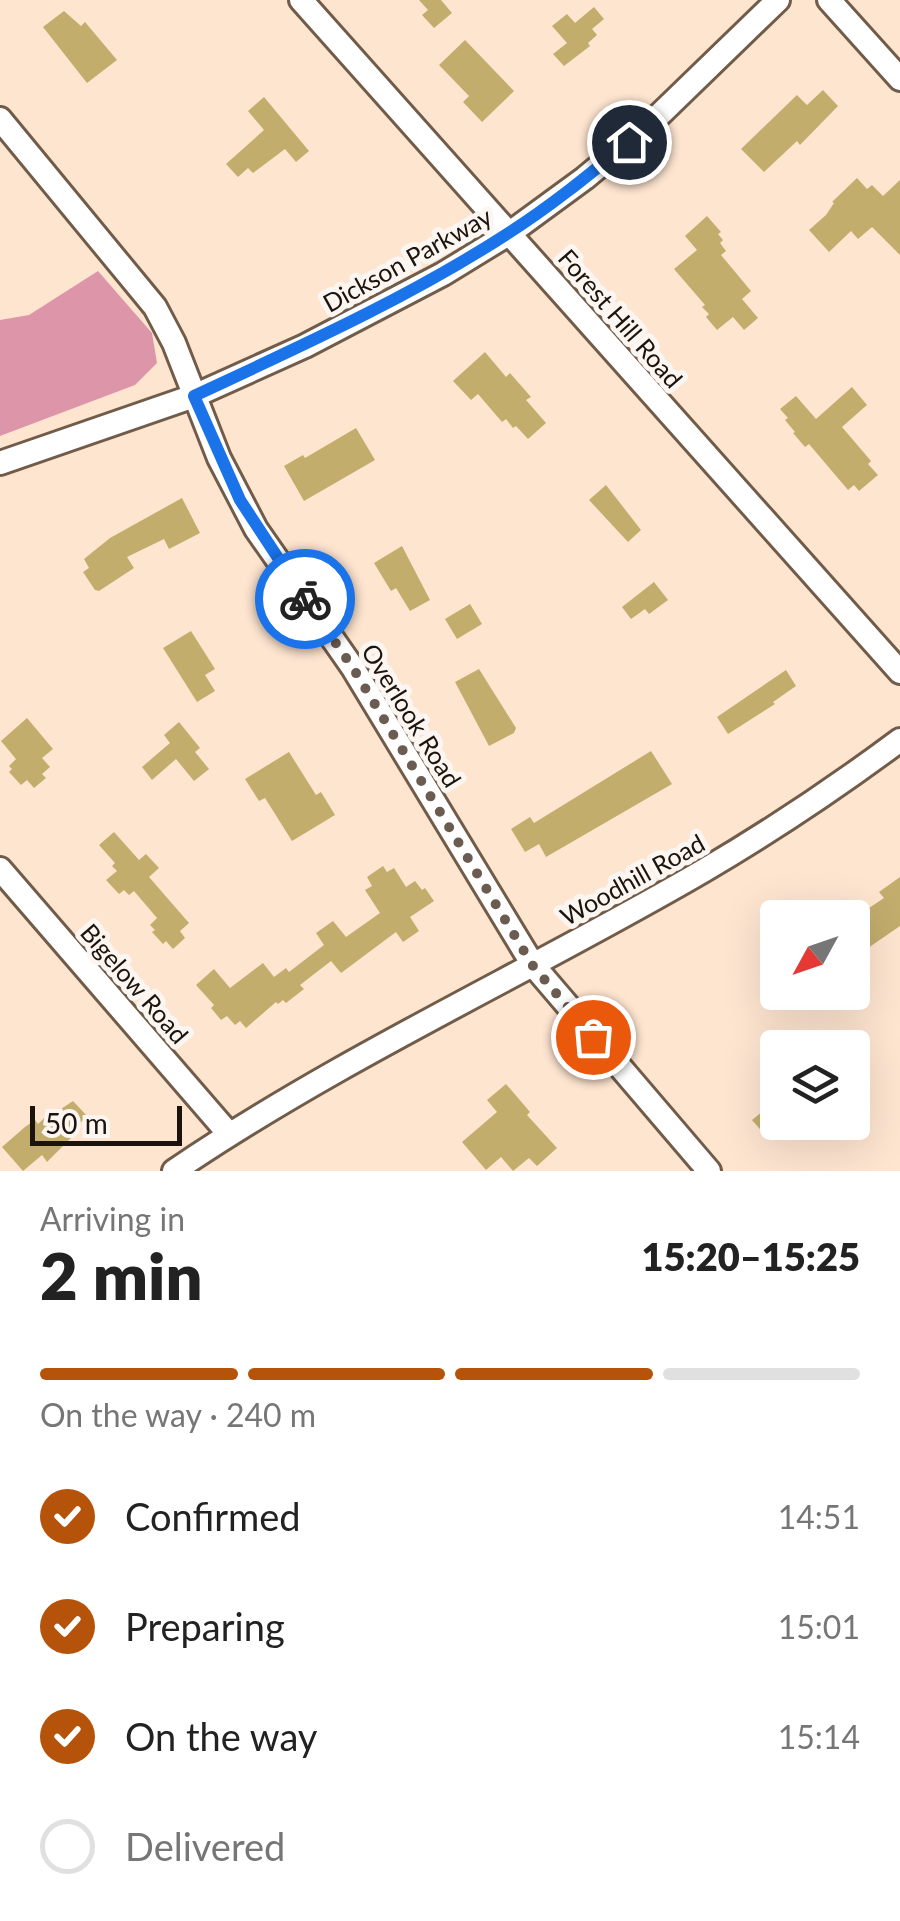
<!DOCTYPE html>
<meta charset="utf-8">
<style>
body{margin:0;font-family:Lato,sans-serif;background:#f6f6f6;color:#222;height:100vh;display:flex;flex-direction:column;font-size:38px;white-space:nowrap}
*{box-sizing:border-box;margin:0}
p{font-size:32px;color:#767676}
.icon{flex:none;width:55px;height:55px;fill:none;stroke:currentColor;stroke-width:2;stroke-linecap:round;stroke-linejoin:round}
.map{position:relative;height:1171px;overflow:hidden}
.side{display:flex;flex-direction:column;background:#fff;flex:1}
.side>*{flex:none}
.needle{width:65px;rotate:230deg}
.buttons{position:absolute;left:760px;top:900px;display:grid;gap:20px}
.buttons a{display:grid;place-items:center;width:110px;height:110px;border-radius:10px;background:#fff;box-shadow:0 10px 40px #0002;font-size:50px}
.scale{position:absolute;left:30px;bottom:25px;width:152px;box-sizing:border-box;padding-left:10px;border:5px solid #1c130c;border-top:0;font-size:28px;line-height:35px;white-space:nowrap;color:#1c130c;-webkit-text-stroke:8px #fbf6f2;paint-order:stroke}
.pin{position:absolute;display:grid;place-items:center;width:85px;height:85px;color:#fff;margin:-42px;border:5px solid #fff;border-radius:50%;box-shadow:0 2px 10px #0007}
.courier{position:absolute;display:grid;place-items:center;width:100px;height:100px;margin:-50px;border:8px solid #1a73e8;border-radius:50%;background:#fff;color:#222;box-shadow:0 2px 12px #0007}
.overview em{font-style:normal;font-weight:800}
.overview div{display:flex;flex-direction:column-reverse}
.overview{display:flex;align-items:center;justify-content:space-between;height:170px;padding:0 40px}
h1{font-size:65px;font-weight:800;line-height:75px}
.bar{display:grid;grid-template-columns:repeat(4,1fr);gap:15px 10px;align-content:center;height:120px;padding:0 40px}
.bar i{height:12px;border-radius:8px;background:#e0e0e0}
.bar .active{background:#b45309}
.bar p{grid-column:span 4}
ol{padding:0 40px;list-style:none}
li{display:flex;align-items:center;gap:30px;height:110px}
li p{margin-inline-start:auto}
li .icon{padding:10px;border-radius:50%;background:#b45309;color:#fff;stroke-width:4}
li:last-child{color:#767676}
li i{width:55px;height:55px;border:5px solid #e0e0e0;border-radius:50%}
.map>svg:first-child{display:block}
.forest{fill:#dd96a9}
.building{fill:#c3ad6d}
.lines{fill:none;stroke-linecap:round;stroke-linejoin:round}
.street-casing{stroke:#715b49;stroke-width:28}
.street{stroke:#fff;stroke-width:22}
.done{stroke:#6b5c51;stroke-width:10;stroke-dasharray:0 18}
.route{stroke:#1a73e8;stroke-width:12}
.labels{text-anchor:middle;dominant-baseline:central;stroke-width:10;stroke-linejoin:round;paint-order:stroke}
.street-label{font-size:25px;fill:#1c130c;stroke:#fbf6f2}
</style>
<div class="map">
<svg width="900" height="1171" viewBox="0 0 900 1171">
<rect width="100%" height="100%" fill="#fee5d0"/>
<polygon class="forest" points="98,271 152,333 157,363 135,385 0,436 0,320 29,315"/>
<g class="building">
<polygon points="419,0 441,0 452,13 434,28 422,15 428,10"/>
<polygon points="594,7 604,19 592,29 597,35 588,43 590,46 564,66 553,54 567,43 552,26 567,14 575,23"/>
<polygon points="64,11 81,26 85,22 117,60 87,83 43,27"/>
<polygon points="465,40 514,91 482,122 463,102 469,96 439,65"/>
<polygon points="823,90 838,106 800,145 797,141 764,172 741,149 797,95 807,105"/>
<polygon points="264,97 309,151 296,162 285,149 253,173 248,168 238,177 226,164 264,130 248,111"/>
<polygon points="857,178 867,189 872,185 883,196 900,180 900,255 872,227 858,239 851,231 829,252 809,230 826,215 834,203 832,202"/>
<polygon points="707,216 721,232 718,234 723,240 720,243 726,251 721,255 751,291 742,299 758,318 744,330 733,317 717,330 706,317 709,314 702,307 705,305 674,269 697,250 685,236"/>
<polygon points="485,352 506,377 510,373 531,397 526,400 546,423 528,439 516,426 513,428 506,419 502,422 478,394 471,400 453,381"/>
<polygon points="852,387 867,405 842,427 871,461 868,464 878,475 859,491 854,485 848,490 809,444 805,447 793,433 795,432 785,420 788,418 780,409 796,396 816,419"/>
<polygon points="356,428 375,460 304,501 284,466 303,455 305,458"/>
<polygon points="606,485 641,530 628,542 589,500"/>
<polygon points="182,498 200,533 169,549 164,539 127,557 134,568 99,591 95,590 83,572 89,568 84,559 110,538"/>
<polygon points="402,546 430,600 410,611 396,588 391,591 374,563"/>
<polygon points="654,582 668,600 649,614 645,609 631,619 622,607"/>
<polygon points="470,604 482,624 457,639 445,619"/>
<polygon points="191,631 215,669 205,675 215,691 197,702 163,648"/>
<polygon points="479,669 516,728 514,733 489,746 455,682"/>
<polygon points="786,670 796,686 773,702 775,704 728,734 717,717"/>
<polygon points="27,718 53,749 42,758 50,767 42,774 46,778 34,788 27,780 21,785 9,772 12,769 9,766 16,759 1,741"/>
<polygon points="179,722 200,748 195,752 209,769 194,781 176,759 152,780 142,767 170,743 164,735"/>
<polygon points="651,751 672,784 546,857 539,844 525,852 511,829 530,817 534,823"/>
<polygon points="289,752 316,795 321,792 335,815 292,841 265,798 259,801 245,779"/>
<polygon points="114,832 139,860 146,854 159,868 149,877 189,923 180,931 185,938 173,949 166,941 163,944 152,932 155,930 150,925 157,918 134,891 129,895 124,890 119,894 106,880 117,871 112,866 115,863 99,845"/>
<polygon points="383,866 387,872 394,868 406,887 415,881 422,890 425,888 434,901 410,917 419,931 403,942 396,932 341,973 331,961 300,985 304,989 286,1003 283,1000 278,1004 276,1002 246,1028 240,1021 235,1025 227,1016 221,1020 211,1008 214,1005 196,985 214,969 230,988 263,963 274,977 286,968 289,972 324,945 316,933 333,921 346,937 380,913 365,890 372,886 367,877"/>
<polygon points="900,877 900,926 852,959 852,928 864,920 860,914 884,898 879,892"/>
<polygon points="506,1084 530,1112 527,1115 557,1148 537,1166 529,1158 513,1171 501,1157 486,1170 462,1142 497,1112 487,1100"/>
<polygon points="778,1099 778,1127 766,1136 752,1120"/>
<polygon points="73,1101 87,1116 79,1124 80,1129 47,1162 42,1155 23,1171 2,1147 25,1127 35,1120 38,1124 53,1110 55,1113"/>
</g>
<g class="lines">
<g class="street-casing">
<g id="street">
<polyline points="301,0 900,672"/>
<polyline points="829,0 900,79"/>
<polyline points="0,119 155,307 174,343 219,458 256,529 353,668 533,965 709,1171"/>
<polyline points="0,463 194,396 305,346 443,274 510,233 585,178 651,123 778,0"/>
<polyline points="0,869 229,1134"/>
<path d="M174,1171c168,-114 354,-198 529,-300 68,-40 134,-84 197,-131"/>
</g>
</g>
<use href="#street" class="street"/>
</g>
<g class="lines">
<polyline class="done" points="305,599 353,668 533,966 593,1037"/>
<path class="route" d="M305,599l-65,-99 -46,-104c107,-50 214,-98 313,-162 43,-27 83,-60 122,-92"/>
</g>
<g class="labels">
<g class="street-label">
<text transform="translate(407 259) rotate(-29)">Dickson Parkway</text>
<text transform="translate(621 318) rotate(49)">Forest Hill Road</text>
<text transform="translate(412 715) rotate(58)">Overlook Road</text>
<text transform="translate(632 879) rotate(-29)">Woodhill Road</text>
<text transform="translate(135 983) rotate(49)">Bigelow Road</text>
</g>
</g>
</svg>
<div class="buttons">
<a><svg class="needle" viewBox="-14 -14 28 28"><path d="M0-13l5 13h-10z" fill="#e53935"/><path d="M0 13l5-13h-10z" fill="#767676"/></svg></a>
<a><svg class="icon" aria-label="layers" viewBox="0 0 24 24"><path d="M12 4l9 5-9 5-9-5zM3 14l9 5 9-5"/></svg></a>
</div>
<div class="scale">50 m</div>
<div class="pin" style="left:593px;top:1037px;background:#ea580c"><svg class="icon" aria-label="bag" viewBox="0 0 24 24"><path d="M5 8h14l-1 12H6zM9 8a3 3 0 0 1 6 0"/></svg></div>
<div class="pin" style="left:629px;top:142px;background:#1f2937"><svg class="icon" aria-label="home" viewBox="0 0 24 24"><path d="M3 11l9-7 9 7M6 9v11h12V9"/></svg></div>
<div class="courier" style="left:305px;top:599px"><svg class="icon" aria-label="bike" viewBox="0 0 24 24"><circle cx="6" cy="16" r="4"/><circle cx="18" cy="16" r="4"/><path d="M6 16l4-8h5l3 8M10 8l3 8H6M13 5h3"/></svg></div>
</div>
<section class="side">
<div class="overview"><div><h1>2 min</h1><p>Arriving in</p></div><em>15:20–15:25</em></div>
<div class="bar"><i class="active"></i><i class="active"></i><i class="active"></i><i></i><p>On the way · 240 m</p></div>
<ol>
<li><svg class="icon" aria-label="check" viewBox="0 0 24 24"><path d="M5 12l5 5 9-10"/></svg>Confirmed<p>14:51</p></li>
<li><svg class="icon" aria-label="check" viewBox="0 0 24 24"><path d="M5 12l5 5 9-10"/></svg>Preparing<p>15:01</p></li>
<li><svg class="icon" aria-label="check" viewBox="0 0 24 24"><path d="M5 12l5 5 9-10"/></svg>On the way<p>15:14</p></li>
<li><i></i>Delivered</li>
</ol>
</section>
